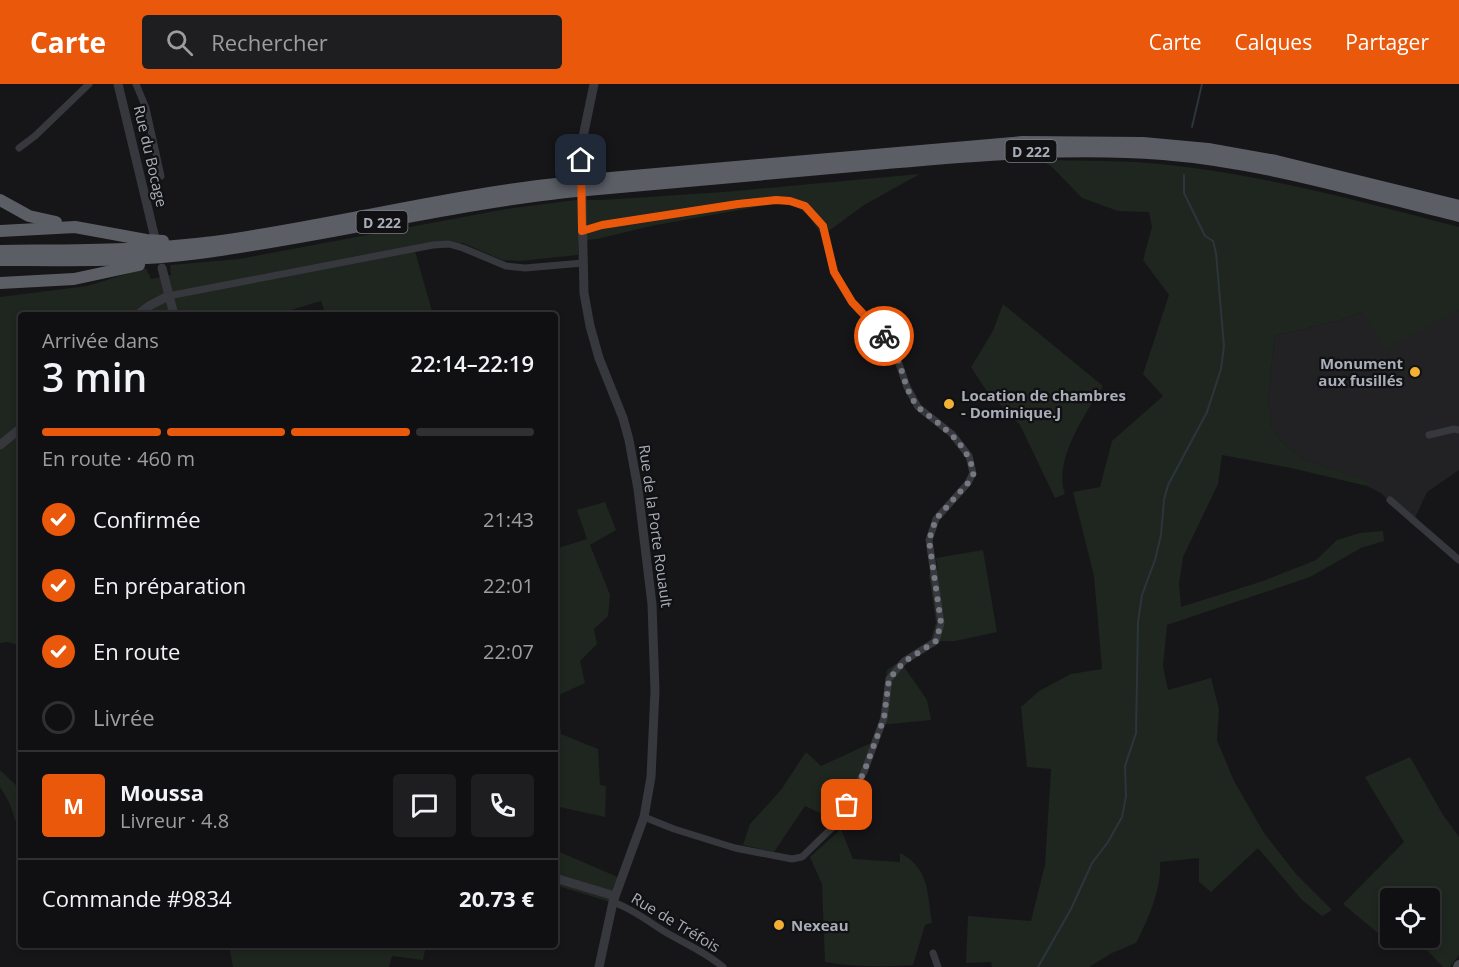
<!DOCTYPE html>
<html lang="fr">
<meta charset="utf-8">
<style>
body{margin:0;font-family:"Open Sans",sans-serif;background:#1e1e20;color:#f1f3f6;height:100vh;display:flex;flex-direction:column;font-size:22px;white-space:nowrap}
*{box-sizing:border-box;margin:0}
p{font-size:20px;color:#9c9d9f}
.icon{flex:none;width:33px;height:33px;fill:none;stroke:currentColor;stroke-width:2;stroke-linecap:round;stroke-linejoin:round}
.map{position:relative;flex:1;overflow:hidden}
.sheet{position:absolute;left:18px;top:228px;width:540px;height:636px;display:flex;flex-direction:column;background:#101012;border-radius:6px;box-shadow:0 3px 9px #0003,0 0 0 2px #303032}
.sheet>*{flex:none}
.tools{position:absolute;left:1380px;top:804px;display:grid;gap:12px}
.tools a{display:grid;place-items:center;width:60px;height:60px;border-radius:6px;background:#101012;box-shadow:0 3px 9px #0003,0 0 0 2px #303032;font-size:30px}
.pin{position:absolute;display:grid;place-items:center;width:51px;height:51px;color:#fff;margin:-26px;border-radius:12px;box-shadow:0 3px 9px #0006}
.courier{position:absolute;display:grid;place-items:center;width:60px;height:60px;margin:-30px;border:4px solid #ea580c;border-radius:50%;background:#fff;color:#222;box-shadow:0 2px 8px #0007}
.overview em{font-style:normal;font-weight:600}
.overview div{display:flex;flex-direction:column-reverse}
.overview{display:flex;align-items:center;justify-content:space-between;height:102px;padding:0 24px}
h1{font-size:39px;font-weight:600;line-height:45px}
.bar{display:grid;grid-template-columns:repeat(4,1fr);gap:9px 6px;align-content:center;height:72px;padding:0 24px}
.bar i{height:8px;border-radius:4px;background:#303032}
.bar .on{background:#ea580c}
.bar p{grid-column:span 4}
.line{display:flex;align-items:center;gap:15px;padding:0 24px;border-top:2px solid #303032}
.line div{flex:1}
.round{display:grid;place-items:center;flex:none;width:63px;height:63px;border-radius:6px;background:#1e1e20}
ol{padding:0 24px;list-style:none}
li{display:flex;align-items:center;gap:18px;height:66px}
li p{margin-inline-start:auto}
li .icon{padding:6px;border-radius:50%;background:#ea580c;color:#fff;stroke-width:4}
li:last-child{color:#9c9d9f}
li i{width:33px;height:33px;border:3px solid #303032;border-radius:50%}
header{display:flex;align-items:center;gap:36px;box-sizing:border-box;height:84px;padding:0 30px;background:#ea580c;color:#fff}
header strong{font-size:28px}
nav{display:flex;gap:33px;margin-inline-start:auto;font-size:21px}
.search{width:420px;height:54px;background:#1e1e20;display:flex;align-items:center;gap:15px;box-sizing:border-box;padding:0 21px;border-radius:6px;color:#9c9d9f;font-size:22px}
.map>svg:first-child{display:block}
.built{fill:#222225}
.green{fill:#1e261f}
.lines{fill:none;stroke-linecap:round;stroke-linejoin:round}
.stream{stroke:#2c353c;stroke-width:2}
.minor{stroke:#37383d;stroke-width:7}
.tertiary{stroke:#37383d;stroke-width:9}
.secondary{stroke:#45474d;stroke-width:10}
.trunk{stroke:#5b5e65;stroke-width:12}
.trunk-bridge{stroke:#5b5e65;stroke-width:12}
.done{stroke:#757880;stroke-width:6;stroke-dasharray:0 10.8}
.route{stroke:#ea580c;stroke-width:8}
.poi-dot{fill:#f2b134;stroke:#111113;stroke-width:2}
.labels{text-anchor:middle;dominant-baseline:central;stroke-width:4.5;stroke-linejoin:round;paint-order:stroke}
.shield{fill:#111113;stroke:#7b7e86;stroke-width:1.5}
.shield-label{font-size:14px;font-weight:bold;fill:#a8adb8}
.street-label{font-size:15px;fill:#a8adb8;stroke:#111113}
.poi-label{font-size:15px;font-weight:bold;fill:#a8adb8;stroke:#111113;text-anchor:start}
</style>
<header>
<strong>Carte</strong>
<div class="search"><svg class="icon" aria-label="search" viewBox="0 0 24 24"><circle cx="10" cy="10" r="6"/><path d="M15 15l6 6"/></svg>Rechercher</div>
<nav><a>Carte</a><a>Calques</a><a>Partager</a></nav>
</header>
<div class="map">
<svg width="1459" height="883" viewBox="0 0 1459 883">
<rect width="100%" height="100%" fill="#161618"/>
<polygon class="built" points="1459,226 1459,386 1427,408 1412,440 1381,409 1367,402 1367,397 1301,374 1282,358 1272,344 1268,313 1275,252 1341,236 1362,228 1447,231"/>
<g class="green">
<path d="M1042,76c42,1 85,0 128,5 98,11 194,37 289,62v83l-74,39 -23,-37 -21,8 -66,16 -7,61 4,31 10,14 19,16 67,23 -1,5 -76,-18 -69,-13 -4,29 -35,73 -4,27 2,23 82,-26 53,-21 21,-20 23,-7 23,-2 1,10 -23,7 -51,29 -143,48 -4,41 5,24 43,-12 8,31 -2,31 17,41 30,52 32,41 36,36 -10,6 -20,-16 -44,-52 -47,44 -12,-10v-24l-39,4c2,26 -12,58 -24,81l-24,10 -23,14h-97l-1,-5 -25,1 2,-47 63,5 14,-56 6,-96 -24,-2 -6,-60 18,-16 32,-17 31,-5 -8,-93 -21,-84 27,-5 12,-46 51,-45 -20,-22 26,-79 -26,-35 9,-33 -3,-15 -31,-1 -36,-13 -30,-31z"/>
<path d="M920,90l-56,31 -42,31c-14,-22 -17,-29 -44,-33l-127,23 -54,13 -19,2v14l-58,6 -18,-1 -39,-17 -48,8 18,64h-107l-5,-14 -47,14h-253v331l-13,-4 -8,1v-346l87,-11 59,-18 5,11 20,-4 -1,-10 69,-6 267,-50 70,-9h26l122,-8z"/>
<path d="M1003,220l100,82c-18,28 -50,75 -38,108l-10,4 -35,-73 -34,-35 -15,-23 22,-36z"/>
<polygon points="605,418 616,446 590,461 610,511 608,532 594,545 597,560 580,577 585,599 557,612 561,650 598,665 600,701 606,702 605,733 555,722 555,465 587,455 577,426"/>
<polygon points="983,466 997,548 955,557 930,557 936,539 929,491 938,486 936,474"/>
<polygon points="900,577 927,616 931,636 879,641 887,586"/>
<polygon points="871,659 857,697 835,736 805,722 774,768 743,761 750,740 781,706 806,668 821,682"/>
<polygon points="1410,673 1443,731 1459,753 1459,871 1450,883 1443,883 1415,854 1430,854 1430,814 1390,814 1390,837 1378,849 1343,820 1404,758 1365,693"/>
<polygon points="0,686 21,706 21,752 9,718 0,703"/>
<path d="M841,745l12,30 47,3v-9c30,16 27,40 32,70l-7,2 -12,40c-28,2 -60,2 -88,-3l-3,-78 -12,-27z"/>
<polygon points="555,766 620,794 610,818 555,801"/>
<polygon points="229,861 426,861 423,876 392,872 389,883 233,883"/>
</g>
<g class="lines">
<g class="stream">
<polyline points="1192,43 1202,0"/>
<polyline points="1038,883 1071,825 1092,779 1108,758 1122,733 1126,712 1125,682 1136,649 1138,538 1142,511 1155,476 1161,451 1164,416 1168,401 1207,328 1221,285 1224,262 1216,169 1213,157 1205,152 1184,109 1184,91"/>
</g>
<g class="minor">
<polyline points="136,0 146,24 161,92"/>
<polyline points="19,64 35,52 89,0"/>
<polyline points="582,147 602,141 738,120 776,116 790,117 805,122 823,142 834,188 852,218 888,255 896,271 907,303 918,323 952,350 969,372 973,389 968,399 936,435 929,456 941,539 936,557 904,577 889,595 884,634 864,688 838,738 802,773 792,775 735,764 674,745 644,733"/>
<polyline points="168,212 433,161 449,160 463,164 506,182 525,184 583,179"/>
<polyline points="1429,351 1454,345 1459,346"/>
<polyline points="1390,416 1459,476"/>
<path d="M613,818c20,7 36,20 54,31 19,11 38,19 56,34"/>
<polyline points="933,869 938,883"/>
</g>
<g class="tertiary">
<polyline points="118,0 154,150"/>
<polyline points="594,0 583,53 581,76 584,209 590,242 599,274 623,334 629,356 638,405 652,520 655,607 651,693 644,733 613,818 599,883"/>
<polyline points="162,184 174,231"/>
<polyline points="137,231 149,222 168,212"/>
<polyline points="0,361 21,344"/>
<polyline points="555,794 615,812"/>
</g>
<polyline class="secondary" points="1458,883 1459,881"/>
<g class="trunk">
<polyline points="599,95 1023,58 1143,59 1208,65 1276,77 1459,122"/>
<path d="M598,105c97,-9 193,-17 289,-26 92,-8 183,-16 276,-9 100,8 198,38 296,62"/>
<polyline points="0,116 29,132 56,138"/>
<polyline points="0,147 75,143 146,156 163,157"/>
<path d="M0,167c72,-1 143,0 214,-9 117,-16 233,-47 351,-59"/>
<path d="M0,176c66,0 133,2 199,-7 123,-16 244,-47 367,-61"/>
<polyline points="0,199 74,195 139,181"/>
</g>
<g class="trunk-bridge">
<polyline points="565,99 599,95"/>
<polyline points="566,108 598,105"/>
</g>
</g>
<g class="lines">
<path class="done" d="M847,721l17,-33 20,-54 5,-39 15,-17 32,-21 5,-18 -12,-83 7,-21 32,-36 6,-10c-7,-26 -21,-38 -41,-54 -5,-4 -11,-8 -15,-12 -17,-20 -15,-52 -34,-71"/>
<polyline class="route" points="581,76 582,147 602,141 738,120 776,116 790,117 805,122 823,142 834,188 852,218 884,252"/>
</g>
<g class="poi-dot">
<circle cx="1415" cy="288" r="6"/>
<circle cx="949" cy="320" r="6"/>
<circle cx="779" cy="841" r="6"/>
</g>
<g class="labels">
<g class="shield">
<rect x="1005.5" y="56" width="51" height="22" rx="4.5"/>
<rect x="356.5" y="127" width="51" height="22" rx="4.5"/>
</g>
<g class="shield-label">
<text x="1031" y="67">D 222</text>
<text x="382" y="138">D 222</text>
</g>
<g class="street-label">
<text transform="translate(151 72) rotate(77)">Rue du Bocage</text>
<text transform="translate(656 442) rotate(82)">Rue de la Porte Rouault</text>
<text transform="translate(676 838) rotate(31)">Rue de Tréfois</text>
</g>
<g class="poi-label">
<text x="1403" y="279" text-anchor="end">Monument<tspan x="1403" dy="17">aux fusillés</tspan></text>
<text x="961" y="311">Location de chambres<tspan x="961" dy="17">- Dominique.J</tspan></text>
<text x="791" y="841">Nexeau</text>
</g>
</g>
</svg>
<div class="tools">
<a><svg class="icon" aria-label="locate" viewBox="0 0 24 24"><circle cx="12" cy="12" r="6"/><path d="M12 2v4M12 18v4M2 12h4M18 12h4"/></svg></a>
</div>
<div class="pin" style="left:847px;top:721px;background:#ea580c"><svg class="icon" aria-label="bag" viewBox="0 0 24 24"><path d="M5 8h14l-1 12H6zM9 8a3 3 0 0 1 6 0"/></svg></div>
<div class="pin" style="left:581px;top:76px;background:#1f2937"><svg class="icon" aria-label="home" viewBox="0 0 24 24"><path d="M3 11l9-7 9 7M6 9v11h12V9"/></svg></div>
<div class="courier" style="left:884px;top:252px"><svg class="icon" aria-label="bike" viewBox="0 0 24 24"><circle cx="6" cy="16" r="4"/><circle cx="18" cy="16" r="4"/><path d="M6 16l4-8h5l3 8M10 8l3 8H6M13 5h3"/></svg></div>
<section class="sheet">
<div class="overview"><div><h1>3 min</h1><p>Arrivée dans</p></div><em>22:14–22:19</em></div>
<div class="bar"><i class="on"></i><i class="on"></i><i class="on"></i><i></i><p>En route · 460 m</p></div>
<ol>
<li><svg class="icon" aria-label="check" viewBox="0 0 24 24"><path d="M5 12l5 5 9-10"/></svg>Confirmée<p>21:43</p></li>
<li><svg class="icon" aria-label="check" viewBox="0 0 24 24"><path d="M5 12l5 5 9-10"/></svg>En préparation<p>22:01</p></li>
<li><svg class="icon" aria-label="check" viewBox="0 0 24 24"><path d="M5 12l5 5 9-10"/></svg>En route<p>22:07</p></li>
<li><i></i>Livrée</li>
</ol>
<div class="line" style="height:108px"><b class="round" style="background:#ea580c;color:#fff">M</b><div><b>Moussa</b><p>Livreur · 4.8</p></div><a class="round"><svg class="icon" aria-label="chat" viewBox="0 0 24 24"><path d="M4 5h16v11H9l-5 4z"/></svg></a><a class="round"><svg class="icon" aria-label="phone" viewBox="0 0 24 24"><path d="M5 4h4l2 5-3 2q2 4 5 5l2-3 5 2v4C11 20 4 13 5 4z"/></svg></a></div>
<div class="line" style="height:78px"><div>Commande #9834</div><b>20.73 €</b></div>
</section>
</div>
